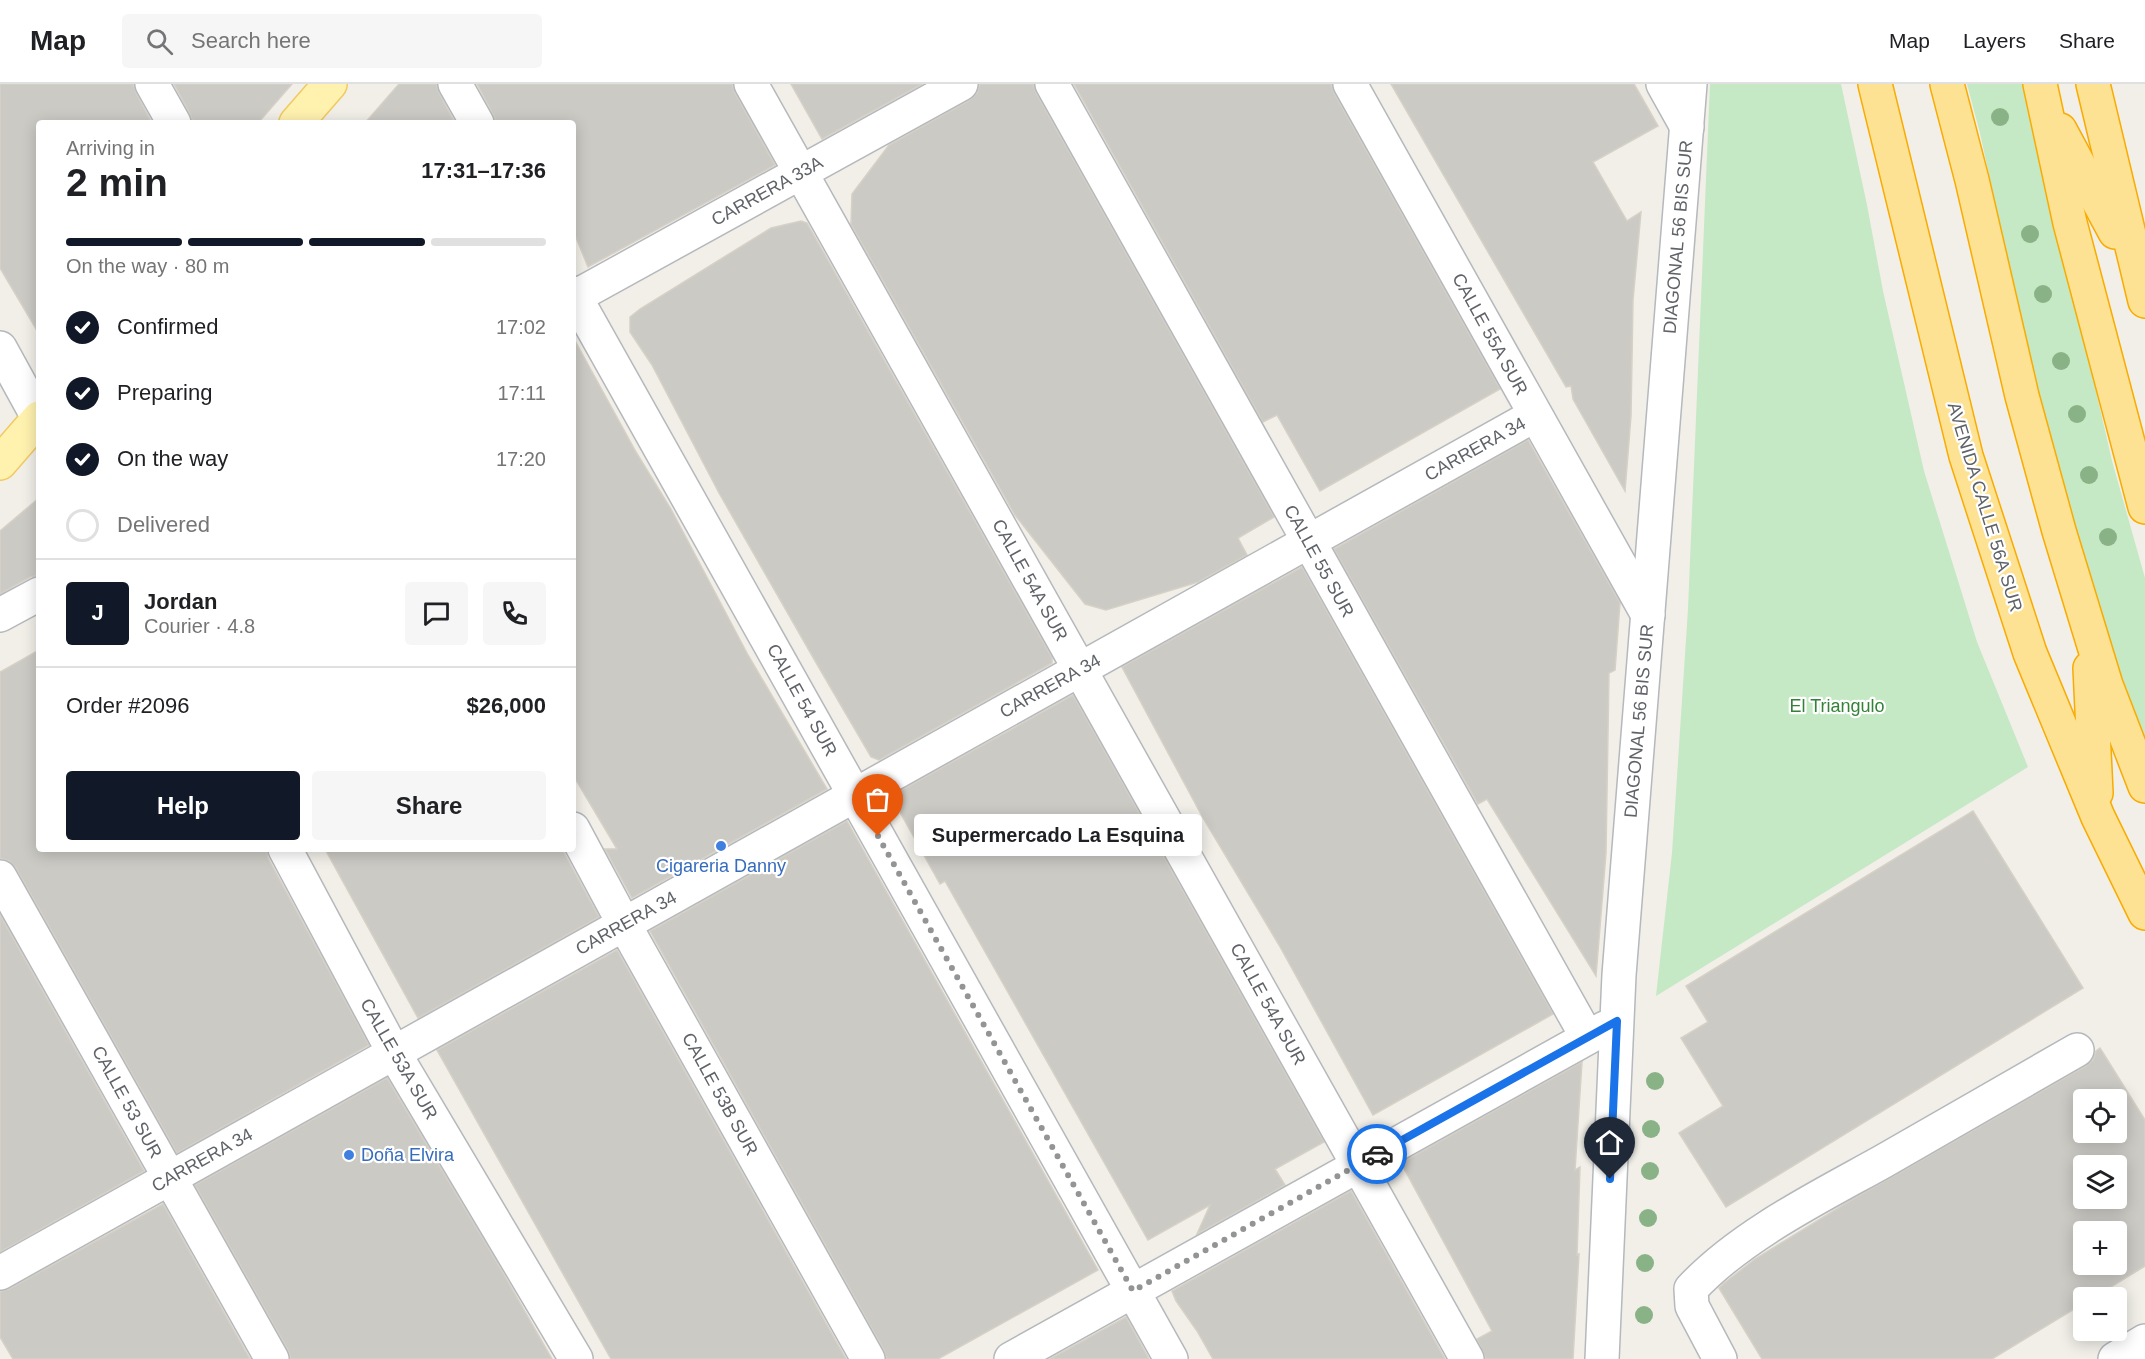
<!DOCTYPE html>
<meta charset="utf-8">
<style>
body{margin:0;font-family:Helvetica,sans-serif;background:#f6f6f6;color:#202124;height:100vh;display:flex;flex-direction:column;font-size:22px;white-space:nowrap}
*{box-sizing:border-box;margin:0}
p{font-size:20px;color:#757577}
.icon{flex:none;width:33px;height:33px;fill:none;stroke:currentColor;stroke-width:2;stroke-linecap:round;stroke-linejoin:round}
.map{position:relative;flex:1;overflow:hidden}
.drawer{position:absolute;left:36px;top:36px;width:540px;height:732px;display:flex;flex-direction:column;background:#fff;border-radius:6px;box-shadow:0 3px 15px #0003}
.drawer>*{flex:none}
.tools{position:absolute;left:2073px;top:1005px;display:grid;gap:12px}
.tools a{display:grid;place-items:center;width:54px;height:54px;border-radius:6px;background:#fff;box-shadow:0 3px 15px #0003;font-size:30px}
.pin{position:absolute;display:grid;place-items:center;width:51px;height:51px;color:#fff;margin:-62px -26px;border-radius:50% 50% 50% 0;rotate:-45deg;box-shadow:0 0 6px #0007}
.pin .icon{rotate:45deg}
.courier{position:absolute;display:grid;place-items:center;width:60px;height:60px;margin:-30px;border:4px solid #1a73e8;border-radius:50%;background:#fff;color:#222;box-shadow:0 2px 8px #0007}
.bubble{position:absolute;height:42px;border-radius:6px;background:#fff;box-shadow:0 3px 15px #0003;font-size:20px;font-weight:800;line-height:42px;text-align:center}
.overview em{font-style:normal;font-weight:800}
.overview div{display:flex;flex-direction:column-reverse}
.overview{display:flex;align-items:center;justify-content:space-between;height:102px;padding:0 30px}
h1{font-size:39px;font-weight:800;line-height:45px}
.bar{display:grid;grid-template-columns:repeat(4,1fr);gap:9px 6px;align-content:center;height:72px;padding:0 30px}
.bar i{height:8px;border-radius:4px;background:#e0e0e0}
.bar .active{background:#111827}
.bar p{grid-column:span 4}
.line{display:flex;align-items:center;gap:15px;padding:0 30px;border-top:2px solid #e0e0e0}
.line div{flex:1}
.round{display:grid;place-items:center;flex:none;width:63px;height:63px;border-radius:6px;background:#f6f6f6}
ol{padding:0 30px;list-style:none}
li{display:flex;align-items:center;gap:18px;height:66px}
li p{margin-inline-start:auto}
li .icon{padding:6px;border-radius:50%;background:#111827;color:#fff;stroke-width:4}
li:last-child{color:#757577}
li i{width:33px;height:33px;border:3px solid #e0e0e0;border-radius:50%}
.action{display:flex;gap:12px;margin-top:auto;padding:12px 30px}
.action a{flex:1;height:69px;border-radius:6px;background:#111827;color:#fff;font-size:24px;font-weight:800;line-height:69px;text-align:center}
.action a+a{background:#f6f6f6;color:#202124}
header{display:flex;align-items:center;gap:36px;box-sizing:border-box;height:84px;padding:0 30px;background:#fff;border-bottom:2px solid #e0e0e0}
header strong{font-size:28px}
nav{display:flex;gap:33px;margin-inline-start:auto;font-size:21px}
.search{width:420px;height:54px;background:#f6f6f6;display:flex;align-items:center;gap:15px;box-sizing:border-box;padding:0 21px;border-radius:6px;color:#757577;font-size:22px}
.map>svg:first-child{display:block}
.green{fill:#c5e8c5}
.building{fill:#cccac5;stroke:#d6d1c6;stroke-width:1.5;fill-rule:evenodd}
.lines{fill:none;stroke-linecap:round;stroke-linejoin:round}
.minor-casing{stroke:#b5b8bc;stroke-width:36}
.major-casing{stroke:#f2c960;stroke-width:36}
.highway-casing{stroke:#f9ab00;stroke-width:36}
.minor{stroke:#fff;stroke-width:33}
.major{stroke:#fff2af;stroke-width:33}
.highway{stroke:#fde293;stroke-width:33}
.tree{fill:#89b387}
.done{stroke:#929495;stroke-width:6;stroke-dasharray:0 10.8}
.route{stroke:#1a73e8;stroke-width:8}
.shop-dot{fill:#3f7fe0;stroke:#fff;stroke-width:2}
.labels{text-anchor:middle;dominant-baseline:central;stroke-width:4.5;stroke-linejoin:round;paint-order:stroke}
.street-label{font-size:18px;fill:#5f6368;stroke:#fff}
.park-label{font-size:18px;fill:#348238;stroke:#fff}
.shop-label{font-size:18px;fill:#366cbe;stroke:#fff}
</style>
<header>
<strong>Map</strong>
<div class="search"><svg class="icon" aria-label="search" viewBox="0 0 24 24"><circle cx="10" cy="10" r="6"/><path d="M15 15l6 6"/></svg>Search here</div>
<nav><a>Map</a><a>Layers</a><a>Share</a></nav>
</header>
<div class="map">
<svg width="2145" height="1275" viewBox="0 0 2145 1275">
<rect width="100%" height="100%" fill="#f1efe8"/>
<g class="green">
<polygon points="1710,0 1841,0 1867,121 1883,207 1924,387 1977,558 2028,683 1656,912 1672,769 1688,525"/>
<polygon points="1967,0 2022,0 2046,89 2112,377 2145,494 2145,658 2107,551 2060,398 2025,258 1980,49"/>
</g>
<g class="building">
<polygon points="0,0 133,0 136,9 152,39 39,39 39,250 0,184"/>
<polygon points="174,0 292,0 258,39 193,39 190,30"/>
<polygon points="399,0 436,0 439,9 455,39 365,39"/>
<polygon points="477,0 732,0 735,9 775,81 588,183 573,146 573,39 496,39 493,30"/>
<polygon points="791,0 922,0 822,55"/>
<polygon points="980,0 1033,0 1036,9 1274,433 1238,454 1247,471 1198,498 1106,526 1085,520 1015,431 851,140 852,110 889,61 970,16 977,9"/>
<polygon points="1074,0 1331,0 1334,9 1500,305 1320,407 1277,331 1263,338"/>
<polygon points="1391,0 1634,0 1641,12 1658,42 1593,78 1627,137 1641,128 1633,216 1631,332 1625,407 1573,315 1571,302 1566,303"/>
<polygon points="801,137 807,139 1052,574 1052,579 879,676 871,673 818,582 719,409 652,281 630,248 630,233 640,225 771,144"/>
<polygon points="573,253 636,368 671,425 748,571 827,705 632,814 605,765 617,765 573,691"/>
<polygon points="1528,356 1620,519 1615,586 1609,589 1606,769 1596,892 1487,715 1478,720 1334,465"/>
<polygon points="39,414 39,491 30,493 0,510 0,447"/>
<polygon points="1302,483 1553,930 1373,1031 1279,861 1203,734 1122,583"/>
<polygon points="39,566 39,765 266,765 268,774 369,961 177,1069 16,784 9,777 0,774 0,588"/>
<polygon points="1073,611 1324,1058 1275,1085 1285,1101 1197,1150 1210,1121 1148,1156 945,797 940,800 891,712"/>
<polygon points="1973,727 2083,904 1726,1123 1679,1049 1723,1022 1681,954 1708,938 1686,902"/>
<polygon points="847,737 1098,1186 938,1275 887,1275 884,1266 650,847"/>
<polygon points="325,765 562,765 599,833 418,934"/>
<polygon points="0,831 144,1087 0,1168"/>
<polygon points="617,866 846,1275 611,1275 437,966"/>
<path d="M2100,964l45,72v146l-52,32h-9v5l-92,56h-230l-43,-71 4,-4 32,-25 93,-57 238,-136 7,-6 3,-9zM2084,1016h32v32h-32zM2084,1082h32v32h-32zM2084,1148h32v32h-32z"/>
<polygon points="1582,978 1575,1086 1580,1083 1577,1171 1579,1170 1573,1275 1486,1275 1477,1255 1492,1247 1401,1079"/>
<polygon points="387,994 495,1175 552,1275 291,1275 288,1266 195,1101"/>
<polygon points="1351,1107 1445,1275 1213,1275 1197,1247 1176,1217 1172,1207"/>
<polygon points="163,1120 250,1275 13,1275 0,1253 0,1208 9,1205"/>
<polygon points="1126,1233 1149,1275 1050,1275"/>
</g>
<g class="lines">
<g class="minor-casing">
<g id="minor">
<polyline points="152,0 174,39"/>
<polyline points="455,0 477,39"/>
<polyline points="751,0 1467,1275"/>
<polyline points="1052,0 1587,953"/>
<polyline points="1350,0 1648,531"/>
<polyline points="1663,0 1687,43"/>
<polyline points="573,209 1171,1275"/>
<polyline points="573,214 961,0"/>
<polyline points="0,264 39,335"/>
<polyline points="0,531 39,510"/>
<polyline points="573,745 624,840 868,1275"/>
<polyline points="285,765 394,969 576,1275"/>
<polyline points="0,793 272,1275"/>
<polyline points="0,1189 1535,331"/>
<polyline points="1011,1275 1605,944"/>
<polyline points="1602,1275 1619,891 1690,0"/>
<path d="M1720,1275l-28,-53 -1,-17c49,-53 128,-92 191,-127 65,-37 130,-75 195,-112"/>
<polyline points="2115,1275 2145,1257"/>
</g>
</g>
<g class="major-casing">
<g id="major">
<polyline points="296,39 330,0"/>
<polyline points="0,379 39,334"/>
</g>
</g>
<g class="highway-casing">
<g id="highway">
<polyline points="1875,0 1966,372 2030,569 2098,733 2145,829"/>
<polyline points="1947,0 1972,96 2022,312 2059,447 2106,601 2145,702"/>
<polyline points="2040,0 2070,139 2145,423"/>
<polyline points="2093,0 2145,217"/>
<polyline points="2060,46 2115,148"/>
<polyline points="2090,584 2096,709"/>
</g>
</g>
<use href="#minor" class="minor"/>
<use href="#major" class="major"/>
<use href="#highway" class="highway"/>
</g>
<g class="tree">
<circle cx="2000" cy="33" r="9"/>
<circle cx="2030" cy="150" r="9"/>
<circle cx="2043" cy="210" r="9"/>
<circle cx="2061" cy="277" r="9"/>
<circle cx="2077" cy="330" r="9"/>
<circle cx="2089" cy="391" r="9"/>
<circle cx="2108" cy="453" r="9"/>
<circle cx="1655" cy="997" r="9"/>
<circle cx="1651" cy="1045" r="9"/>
<circle cx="1650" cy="1087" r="9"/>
<circle cx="1648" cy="1134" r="9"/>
<circle cx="1645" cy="1179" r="9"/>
<circle cx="1644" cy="1231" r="9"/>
</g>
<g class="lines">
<polyline class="done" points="878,752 1133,1207 1377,1070"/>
<polyline class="route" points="1377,1070 1617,937 1610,1095"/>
</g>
<g class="shop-dot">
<circle cx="721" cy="762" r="6"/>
<circle cx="349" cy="1071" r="6"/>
</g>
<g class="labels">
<g class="street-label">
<text transform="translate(767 107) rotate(-29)">CARRERA 33A</text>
<text transform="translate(1678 153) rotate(-85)">DIAGONAL 56 BIS SUR</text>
<text transform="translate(1490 250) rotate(61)">CALLE 55A SUR</text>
<text transform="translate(1475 365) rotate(-29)">CARRERA 34</text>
<text transform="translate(1985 423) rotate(73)">AVENIDA CALLE 56A SUR</text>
<text transform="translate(1319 477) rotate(61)">CALLE 55 SUR</text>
<text transform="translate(1030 496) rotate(61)">CALLE 54A SUR</text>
<text transform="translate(1050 602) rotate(-29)">CARRERA 34</text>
<text transform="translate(802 616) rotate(61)">CALLE 54 SUR</text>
<text transform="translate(1639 637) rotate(-85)">DIAGONAL 56 BIS SUR</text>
<text transform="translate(626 839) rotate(-29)">CARRERA 34</text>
<text transform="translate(1268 920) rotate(61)">CALLE 54A SUR</text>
<text transform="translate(399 975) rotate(60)">CALLE 53A SUR</text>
<text transform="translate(720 1010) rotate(61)">CALLE 53B SUR</text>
<text transform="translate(127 1018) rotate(61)">CALLE 53 SUR</text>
<text transform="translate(202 1076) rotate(-29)">CARRERA 34</text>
</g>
<g class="park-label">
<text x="1837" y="622">El Triangulo</text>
</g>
<g class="shop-label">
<text x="721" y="782">Cigareria Danny</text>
<text x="361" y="1071" text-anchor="start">Doña Elvira</text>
</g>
</g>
</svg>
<div class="tools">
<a><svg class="icon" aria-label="locate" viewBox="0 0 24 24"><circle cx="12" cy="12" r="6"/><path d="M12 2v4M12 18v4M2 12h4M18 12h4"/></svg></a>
<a><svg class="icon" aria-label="layers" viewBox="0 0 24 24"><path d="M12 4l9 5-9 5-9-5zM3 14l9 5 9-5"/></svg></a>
<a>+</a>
<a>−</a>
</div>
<div class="pin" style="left:878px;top:752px;background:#ea580c"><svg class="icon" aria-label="bag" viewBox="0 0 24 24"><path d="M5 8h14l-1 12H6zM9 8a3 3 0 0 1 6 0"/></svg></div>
<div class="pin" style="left:1610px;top:1095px;background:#1f2937"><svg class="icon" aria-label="home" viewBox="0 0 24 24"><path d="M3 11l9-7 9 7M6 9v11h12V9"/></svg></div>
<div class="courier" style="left:1377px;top:1070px"><svg class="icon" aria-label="car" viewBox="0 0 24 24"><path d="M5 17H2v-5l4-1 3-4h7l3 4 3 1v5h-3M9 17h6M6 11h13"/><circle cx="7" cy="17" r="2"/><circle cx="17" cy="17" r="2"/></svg></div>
<div class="bubble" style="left:914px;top:730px;width:288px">Supermercado La Esquina</div>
<section class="drawer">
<div class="overview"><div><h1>2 min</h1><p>Arriving in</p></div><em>17:31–17:36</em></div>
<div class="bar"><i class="active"></i><i class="active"></i><i class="active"></i><i></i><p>On the way · 80 m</p></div>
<ol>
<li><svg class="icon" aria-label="check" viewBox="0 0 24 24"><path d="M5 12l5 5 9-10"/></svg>Confirmed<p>17:02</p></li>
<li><svg class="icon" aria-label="check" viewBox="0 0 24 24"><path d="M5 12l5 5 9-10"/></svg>Preparing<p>17:11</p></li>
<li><svg class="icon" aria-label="check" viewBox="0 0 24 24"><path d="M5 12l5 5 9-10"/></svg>On the way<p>17:20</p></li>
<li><i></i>Delivered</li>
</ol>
<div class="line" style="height:108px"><b class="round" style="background:#111827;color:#fff">J</b><div><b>Jordan</b><p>Courier · 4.8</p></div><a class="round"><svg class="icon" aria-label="chat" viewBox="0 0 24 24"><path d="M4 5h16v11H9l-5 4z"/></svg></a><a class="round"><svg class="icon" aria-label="phone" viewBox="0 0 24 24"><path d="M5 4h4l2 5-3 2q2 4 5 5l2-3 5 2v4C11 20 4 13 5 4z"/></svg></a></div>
<div class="line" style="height:78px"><div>Order #2096</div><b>$26,000</b></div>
<div class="action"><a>Help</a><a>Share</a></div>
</section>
</div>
